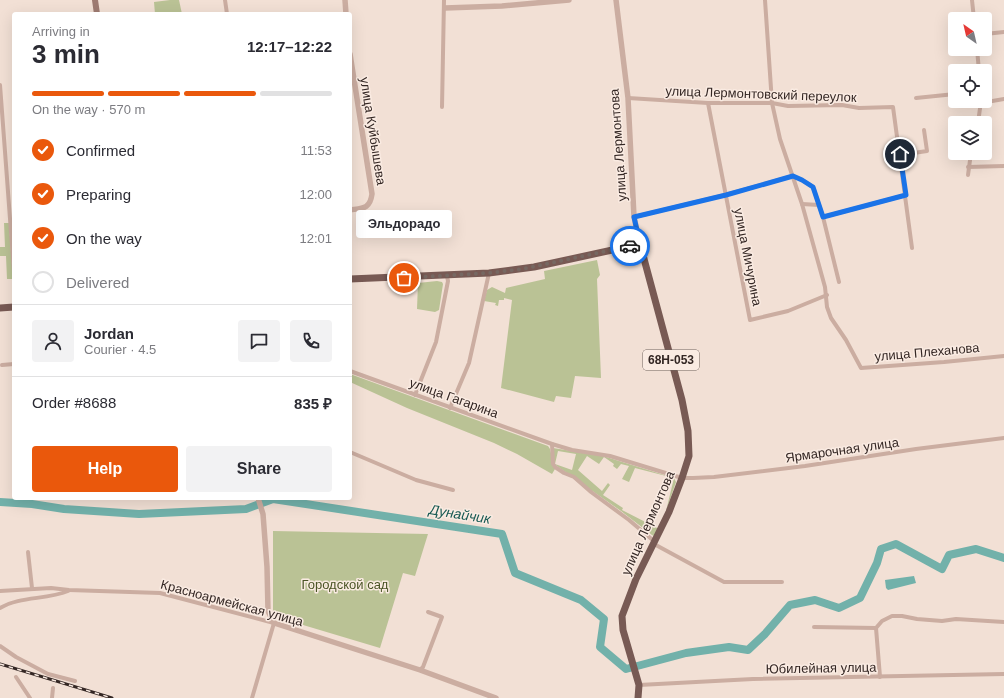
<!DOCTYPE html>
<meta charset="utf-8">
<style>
body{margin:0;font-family:Helvetica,sans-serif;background:#f2f2f3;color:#2b2b33;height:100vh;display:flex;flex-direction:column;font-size:15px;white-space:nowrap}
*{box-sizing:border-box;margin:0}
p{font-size:13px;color:#7c7c81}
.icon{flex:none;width:22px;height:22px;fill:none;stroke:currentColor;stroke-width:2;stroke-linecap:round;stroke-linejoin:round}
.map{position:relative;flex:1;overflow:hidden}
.sheet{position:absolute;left:12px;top:12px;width:340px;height:488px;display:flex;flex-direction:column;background:#fff;border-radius:4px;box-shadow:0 4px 16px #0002}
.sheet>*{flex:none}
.needle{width:26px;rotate:326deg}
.tools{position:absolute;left:948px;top:12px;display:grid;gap:8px}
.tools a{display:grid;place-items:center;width:44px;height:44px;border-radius:4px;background:#fff;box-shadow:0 4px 16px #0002;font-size:20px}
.pin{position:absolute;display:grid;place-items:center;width:34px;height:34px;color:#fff;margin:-17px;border:2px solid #fff;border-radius:50%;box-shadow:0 1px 4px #0007}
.courier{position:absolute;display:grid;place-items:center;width:40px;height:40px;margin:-20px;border:3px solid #1a73e8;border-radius:50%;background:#fff;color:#222;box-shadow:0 1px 5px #0007}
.bubble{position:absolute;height:28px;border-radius:4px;background:#fff;box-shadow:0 4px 16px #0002;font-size:13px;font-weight:600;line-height:28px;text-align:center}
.head em{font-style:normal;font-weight:600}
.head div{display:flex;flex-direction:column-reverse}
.head{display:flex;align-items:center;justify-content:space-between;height:68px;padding:0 20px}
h1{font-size:26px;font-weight:600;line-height:30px}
.bar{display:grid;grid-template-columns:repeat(4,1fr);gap:6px 4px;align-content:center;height:48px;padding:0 20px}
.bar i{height:5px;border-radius:3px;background:#e1e1e2}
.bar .selected{background:#ea580c}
.bar p{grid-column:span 4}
.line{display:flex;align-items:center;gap:10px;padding:0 20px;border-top:1px solid #e1e1e2}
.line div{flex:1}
.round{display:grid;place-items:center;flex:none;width:42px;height:42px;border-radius:4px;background:#f2f2f3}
ol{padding:0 20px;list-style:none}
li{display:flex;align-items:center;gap:12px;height:44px}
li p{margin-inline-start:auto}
li .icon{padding:4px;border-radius:50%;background:#ea580c;color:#fff;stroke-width:4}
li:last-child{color:#7c7c81}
li i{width:22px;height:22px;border:2px solid #e1e1e2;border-radius:50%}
.action{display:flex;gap:8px;margin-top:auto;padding:8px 20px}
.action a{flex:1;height:46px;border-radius:4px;background:#ea580c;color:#fff;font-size:16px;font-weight:600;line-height:46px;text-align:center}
.action a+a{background:#f2f2f3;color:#2b2b33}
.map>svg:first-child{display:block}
.green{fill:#bac295;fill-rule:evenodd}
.water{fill:#72b1aa}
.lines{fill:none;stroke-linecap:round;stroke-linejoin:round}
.river{stroke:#72b1aa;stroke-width:8}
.minor{stroke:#cbada1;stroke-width:4}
.tertiary{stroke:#cbada1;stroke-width:5.5}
.secondary{stroke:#9e7b72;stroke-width:6}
.primary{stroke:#785a54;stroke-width:7}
.rail-casing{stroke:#342724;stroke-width:3}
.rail{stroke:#faebe2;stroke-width:1.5;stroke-dasharray:4.5;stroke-linecap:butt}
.done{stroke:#766862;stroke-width:4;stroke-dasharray:0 7.2}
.route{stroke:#1a73e8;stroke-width:5}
.labels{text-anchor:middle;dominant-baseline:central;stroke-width:3;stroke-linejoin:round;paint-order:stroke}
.shield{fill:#faebe2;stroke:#6f625d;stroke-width:1}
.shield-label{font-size:12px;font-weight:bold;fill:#342724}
.street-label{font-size:13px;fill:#342724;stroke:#faebe2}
.park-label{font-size:13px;fill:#4b5426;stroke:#faebe2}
.water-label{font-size:14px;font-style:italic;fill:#175952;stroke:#faebe2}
</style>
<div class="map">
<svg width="1004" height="698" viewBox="0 0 1004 698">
<rect width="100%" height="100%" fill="#f2e0d5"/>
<g class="green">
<polygon points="170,0 179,0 182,14 155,14 154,2"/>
<polygon points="4,223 9,223 13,279 7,279 6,256 0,256 0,247 5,247"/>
<polygon points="597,260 600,275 597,279 601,378 575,376 571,398 556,396 554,402 501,388 512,300 504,298 504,300 499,300 498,306 495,305 496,303 484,301 487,290 492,287 505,293 506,288 545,279 544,271"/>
<polygon points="437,281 442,282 443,284 439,310 435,312 417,309 418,283"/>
<polygon points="350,374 548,446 550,449 555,469 552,474 517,454 494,443 407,408 350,382"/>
<path d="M553,448l50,8 71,22 2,4 -10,29 8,-33 -39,-10 -6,14 -7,-3 7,-13 -8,-2 -4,5 -4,-3 1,-2 -10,-7 -5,7 -12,-8 -9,14 24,21 6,-8 2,2 -7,10 20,13 -1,2 37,19 -5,7 -2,-1 -31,-24 -67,-47zM558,451l18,3 -4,16 -17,-6z"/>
<polygon points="273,531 428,534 415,576 403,573 380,648 273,616"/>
</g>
<polygon class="water" points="914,576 916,583 888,590 886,588 885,580"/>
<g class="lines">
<polyline class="river" points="0,502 32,504 64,509 139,514 246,509 273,499 502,534 515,573 581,600 604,619 600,647 626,669 686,653 729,647 748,650 765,634 790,605 815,600 839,608 860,598 877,563 881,549 896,544 942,569 949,555 976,549 1004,558"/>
<g class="minor">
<polyline points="225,0 227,14"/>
<polyline points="765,0 772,103 780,139 802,204 825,287 827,307 831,318 846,340 861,368 944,362 1004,356"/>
<polyline points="972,0 974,19"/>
<polyline points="985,34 1004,32"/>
<polyline points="977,49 979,71"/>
<polyline points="0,85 14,272"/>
<polyline points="628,98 708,103 772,103 788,106 842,105 859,108 893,107 912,248"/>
<polyline points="916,98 955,94"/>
<polyline points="708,103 750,320 788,311 827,295"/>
<polyline points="981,103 1004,99"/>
<polyline points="442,107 444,0"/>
<polyline points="978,123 981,101"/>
<polyline points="900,155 927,151 924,130"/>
<polyline points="968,167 1004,166"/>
<polyline points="968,175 971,153"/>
<polyline points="802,204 819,205"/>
<polyline points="634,217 725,195 793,176 802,180 813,187 823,217 839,282"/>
<polyline points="823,217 906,195"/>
<polyline points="2,365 14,364"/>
<polyline points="350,371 552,444 572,450 610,456 682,478 693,478 714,477 805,466 916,449 1004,438"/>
<polyline points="415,395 436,342 448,281 447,276"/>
<polyline points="450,408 469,363 489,273"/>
<polyline points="552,444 553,464 555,467 564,473 574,477 591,492 629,520 655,542"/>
<polyline points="350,452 416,480 453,490"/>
<polyline points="654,544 724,582 782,582"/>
<polyline points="28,552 32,588"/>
<polyline points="0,591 51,588 69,590 160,593 274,623 252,698"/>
<path d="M0,608c20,-12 46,-8 68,-17"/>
<polyline points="814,627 876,628 882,621 892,616 902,616 917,619 942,621 956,619 1004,622"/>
<polyline points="876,628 880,677"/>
<polyline points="0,646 16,657 48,674 75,681"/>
<polyline points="420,670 423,667 442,617 428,612"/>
<polyline points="16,677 30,698"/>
<polyline points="639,685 753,679 1004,674"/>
<polyline points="52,698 53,688"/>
</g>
<g class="tertiary">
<polyline points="345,0 346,14"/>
<polyline points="616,0 628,98 634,217 640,244"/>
<polyline points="445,8 502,6 569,0"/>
<path d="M350,54l22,140c-2,15 -9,14 -22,16"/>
<polyline points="258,498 263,514 267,567 268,611 274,623 420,670 496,698"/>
</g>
<polyline class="secondary" points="95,0 97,14"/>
<g class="primary">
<polyline points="350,279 489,273 534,267 640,244 682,400 688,431 689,456 682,478 669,512 636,579 622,616 623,630 639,685 638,698"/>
<polyline points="0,308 14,307"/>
</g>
<g class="rail-casing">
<polyline id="rail" points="0,664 112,698"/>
</g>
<use href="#rail" class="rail"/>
</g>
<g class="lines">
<polyline class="done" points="404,278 489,273 522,269 630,246"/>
<polyline class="route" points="630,246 640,244 634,217 726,195 793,176 802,180 813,187 823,217 906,195 900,154"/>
</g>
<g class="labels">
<rect class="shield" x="643" y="350" width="56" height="20" rx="3"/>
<g class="shield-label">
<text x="671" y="360">68Н-053</text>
</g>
<g class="street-label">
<text transform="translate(761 94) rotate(2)">улица Лермонтовский переулок</text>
<text transform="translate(373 131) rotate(81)">улица Куйбышева</text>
<text transform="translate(618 145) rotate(-94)">улица Лермонтова</text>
<text transform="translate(748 257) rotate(79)">улица Мичурина</text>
<text transform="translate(927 352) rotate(-5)">улица Плеханова</text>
<text transform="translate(454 398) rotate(20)">улица Гагарина</text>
<text transform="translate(842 450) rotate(-8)">Ярмарочная улица</text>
<text transform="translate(648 523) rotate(-66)">улица Лермонтова</text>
<text transform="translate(232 603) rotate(15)">Красноармейская улица</text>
<text transform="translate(821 668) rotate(-1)">Юбилейная улица</text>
</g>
<g class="park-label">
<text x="345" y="584">Городской сад</text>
</g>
<g class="water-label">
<text transform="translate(460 514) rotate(9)">Дунайчик</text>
</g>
</g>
</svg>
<div class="tools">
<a><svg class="needle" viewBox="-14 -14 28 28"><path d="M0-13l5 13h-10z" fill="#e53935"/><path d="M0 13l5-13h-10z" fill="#7c7c81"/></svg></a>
<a><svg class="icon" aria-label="locate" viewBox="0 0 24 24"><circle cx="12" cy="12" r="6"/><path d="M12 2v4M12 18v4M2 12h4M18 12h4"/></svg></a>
<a><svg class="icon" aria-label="layers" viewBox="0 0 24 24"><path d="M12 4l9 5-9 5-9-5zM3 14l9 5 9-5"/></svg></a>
</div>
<div class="pin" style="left:404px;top:278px;background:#ea580c"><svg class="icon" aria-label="bag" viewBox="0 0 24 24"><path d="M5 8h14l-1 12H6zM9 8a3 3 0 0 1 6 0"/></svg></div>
<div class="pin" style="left:900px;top:154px;background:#1f2937"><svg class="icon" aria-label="home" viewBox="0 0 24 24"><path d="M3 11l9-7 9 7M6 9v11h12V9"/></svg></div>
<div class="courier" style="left:630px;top:246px"><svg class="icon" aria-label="car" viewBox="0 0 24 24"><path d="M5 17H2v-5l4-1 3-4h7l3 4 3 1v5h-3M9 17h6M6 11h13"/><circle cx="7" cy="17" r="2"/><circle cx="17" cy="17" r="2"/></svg></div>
<div class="bubble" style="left:356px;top:210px;width:96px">Эльдорадо</div>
<section class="sheet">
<div class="head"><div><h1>3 min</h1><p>Arriving in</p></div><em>12:17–12:22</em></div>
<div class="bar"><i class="selected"></i><i class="selected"></i><i class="selected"></i><i></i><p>On the way · 570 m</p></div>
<ol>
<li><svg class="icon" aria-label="check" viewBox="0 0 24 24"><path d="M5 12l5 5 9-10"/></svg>Confirmed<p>11:53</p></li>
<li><svg class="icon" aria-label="check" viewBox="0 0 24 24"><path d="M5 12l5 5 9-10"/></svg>Preparing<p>12:00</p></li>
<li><svg class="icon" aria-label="check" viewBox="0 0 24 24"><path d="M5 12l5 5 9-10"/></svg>On the way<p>12:01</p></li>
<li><i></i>Delivered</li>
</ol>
<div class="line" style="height:72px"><a class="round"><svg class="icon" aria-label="person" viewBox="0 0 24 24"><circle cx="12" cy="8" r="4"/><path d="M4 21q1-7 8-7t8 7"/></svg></a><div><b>Jordan</b><p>Courier · 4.5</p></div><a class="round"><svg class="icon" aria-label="chat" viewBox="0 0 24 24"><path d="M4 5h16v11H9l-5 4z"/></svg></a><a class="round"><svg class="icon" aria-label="phone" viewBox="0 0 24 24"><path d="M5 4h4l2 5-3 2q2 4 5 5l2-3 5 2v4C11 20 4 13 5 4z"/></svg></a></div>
<div class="line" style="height:52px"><div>Order #8688</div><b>835 ₽</b></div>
<div class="action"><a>Help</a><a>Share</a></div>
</section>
</div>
